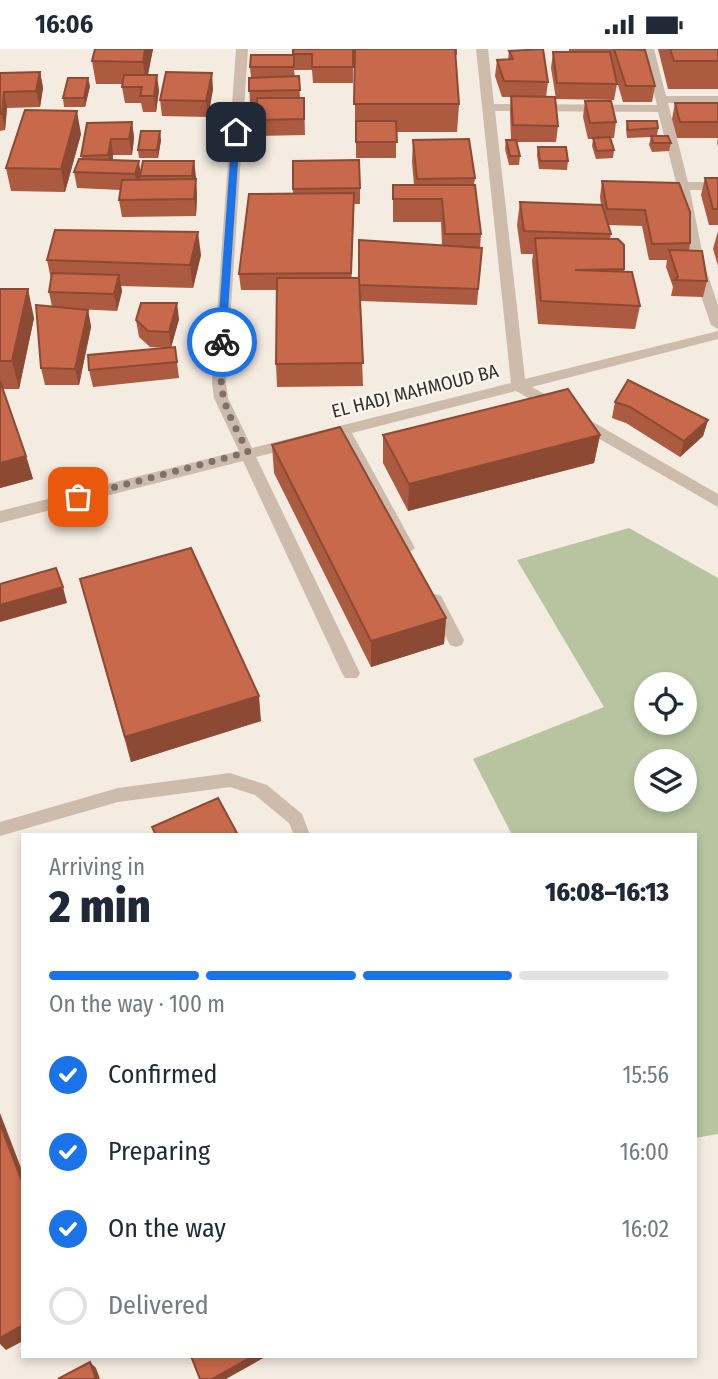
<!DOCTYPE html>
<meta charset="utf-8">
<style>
body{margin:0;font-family:"Fira Sans Condensed",sans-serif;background:#f2f2f3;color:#1f2937;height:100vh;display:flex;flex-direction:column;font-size:26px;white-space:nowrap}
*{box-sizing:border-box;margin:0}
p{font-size:23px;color:#747a83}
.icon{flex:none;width:38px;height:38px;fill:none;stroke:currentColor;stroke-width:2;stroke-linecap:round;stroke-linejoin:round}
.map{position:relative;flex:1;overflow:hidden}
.drawer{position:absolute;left:21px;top:784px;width:676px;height:525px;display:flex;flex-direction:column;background:#fff;border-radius:0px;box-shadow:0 4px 10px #0003}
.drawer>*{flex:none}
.fabs{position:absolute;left:634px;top:623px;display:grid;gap:14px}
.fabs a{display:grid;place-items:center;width:63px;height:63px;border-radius:50%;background:#fff;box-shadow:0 4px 10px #0003;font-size:35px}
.pin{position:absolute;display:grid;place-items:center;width:60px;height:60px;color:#fff;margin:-30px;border-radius:14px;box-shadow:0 4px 10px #0006}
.courier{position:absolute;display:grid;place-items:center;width:70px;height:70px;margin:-35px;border:5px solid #1a73e8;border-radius:50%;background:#fff;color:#222;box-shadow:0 2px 9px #0007}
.head em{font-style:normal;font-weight:800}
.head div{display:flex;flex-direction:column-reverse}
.head{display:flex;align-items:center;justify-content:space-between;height:119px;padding:0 28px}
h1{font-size:46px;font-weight:800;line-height:52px}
.bar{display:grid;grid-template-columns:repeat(4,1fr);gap:10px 7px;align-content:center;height:84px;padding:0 28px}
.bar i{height:9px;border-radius:5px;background:#e0e1e3}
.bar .selected{background:#1a73e8}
.bar p{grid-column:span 4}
ol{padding:0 28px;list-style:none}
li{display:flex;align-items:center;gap:21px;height:77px}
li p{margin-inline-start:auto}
li .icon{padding:7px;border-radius:50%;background:#1a73e8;color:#fff;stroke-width:4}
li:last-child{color:#747a83}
li i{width:38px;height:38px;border:4px solid #e0e1e3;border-radius:50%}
.status{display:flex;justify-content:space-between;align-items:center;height:49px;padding:0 35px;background:#fff;direction:ltr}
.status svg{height:19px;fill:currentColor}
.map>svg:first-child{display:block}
.green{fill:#b8c4a0;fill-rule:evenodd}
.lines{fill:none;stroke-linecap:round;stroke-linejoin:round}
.service{fill:#cdbbac;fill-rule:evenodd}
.minor{fill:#cdbbac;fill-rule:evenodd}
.wall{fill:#ac5a40}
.shaded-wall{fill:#8c4a34}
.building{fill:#c8694b;stroke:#8c4a34;stroke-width:2}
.route{fill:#1a73e8}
.done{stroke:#7c716b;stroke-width:7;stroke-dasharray:0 12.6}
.labels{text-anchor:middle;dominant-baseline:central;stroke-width:5;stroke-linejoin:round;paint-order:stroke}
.street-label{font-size:19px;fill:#3b302b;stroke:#fbf5ee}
</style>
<div class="status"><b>16:06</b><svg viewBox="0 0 49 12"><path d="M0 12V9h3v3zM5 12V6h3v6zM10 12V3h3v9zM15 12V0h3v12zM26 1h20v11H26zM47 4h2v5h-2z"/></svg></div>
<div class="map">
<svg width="718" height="1330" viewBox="0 0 718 1330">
<rect width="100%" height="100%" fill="#f4ebe1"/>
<path class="green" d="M629,479l89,50v556l-23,4v-303h-183l-39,-76 131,-52 -87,-147zM646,635h38v39h-38zM646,712h38v39h-38z"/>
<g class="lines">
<polygon class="service" points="230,724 267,736 302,765 310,786 294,786 289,774 255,746 230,738 118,753 0,787 0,773 118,739"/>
<g class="minor">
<polygon points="236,0 248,0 226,334 228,349 252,399 511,334 476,0 488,0 494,55 657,56 642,0 654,0 666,47 718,47 718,53 668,54 688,133 718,133 718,141 690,141 705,218 718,256 718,280 711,276 691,218 677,137 658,63 495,62 525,330 718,282 718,290 532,338 718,445 718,458 516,342 352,384 415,499 407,505 401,503 339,387 256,408 360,624 357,629 345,629 342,624 243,412 0,474 0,462 239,402 214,349 212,334"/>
<polygon points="435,545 441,547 464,591 462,596 456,598 450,596 427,551"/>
</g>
</g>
<g class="wall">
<polygon points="153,0 148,26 159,41 156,63 143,63 141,54 125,54 122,38 123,35 96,35 92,12"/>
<polygon points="293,0 353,0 353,34 313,34 312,21 294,21 295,28 299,27 300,49 304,49 305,86 257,87 257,58 250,58 249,29 251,29 250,18 293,6"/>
<polygon points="355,0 457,0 457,6 455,6 459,55 457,83 396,83 396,109 356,109 356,83 355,83"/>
<polygon points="569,0 641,0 655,37 652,53 623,53 616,29 617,35 614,51 556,50 551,19 553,3 569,3"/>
<polygon points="658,0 718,0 718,40 668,40"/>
<polygon points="509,2 548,33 546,48 558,77 556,93 517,93 520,107 519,116 509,116 505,100 506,91 511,91 510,63 511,48 502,48 495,27 497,11 508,11"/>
<polygon points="40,23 43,39 40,58 7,59 5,81 0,82 0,24"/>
<polygon points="90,37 85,58 64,58 63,49"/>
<polygon points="213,40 208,68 162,67 160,51"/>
<polygon points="585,52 616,73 614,89 610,89 614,101 613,109 596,110 592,97 593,90 588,90 583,68"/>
<polygon points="675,54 718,54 718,97 717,94 718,89 677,89 672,70"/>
<polygon points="627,72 658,79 657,87 671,94 669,102 652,103 649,96 651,88 627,89 626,80"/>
<polygon points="132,73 134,89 132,106 113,106 113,111 141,123 194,112 197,146 196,167 122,168 119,151 121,141 77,139 74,123 82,110 81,107"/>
<polygon points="81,85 65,143 11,142 6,119"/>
<polygon points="161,91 158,109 139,109 138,101"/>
<polygon points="413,91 475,129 474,136 481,185 480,199 482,199 477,256 360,252 363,337 277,338 276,315 277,241 241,241 239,225 293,145 293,112 360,139 360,155 354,155 351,229 359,229 442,196 441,173 393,173 393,136 414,136 412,113"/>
<polygon points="538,98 568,112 567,121 539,120 537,106"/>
<polygon points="705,129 718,129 718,176 709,176 701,146"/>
<polygon points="602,132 690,194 689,202 707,232 703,248 671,247 673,238 666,218 667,211 649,211 642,177 608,176 611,185 610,190 624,220 624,223 640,257 635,280 538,275 532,212 533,205 521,205 517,176 520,153 601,156 600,148"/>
<polygon points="718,182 718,217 713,200"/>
<polygon points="201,206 193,239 121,237 122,242 117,262 77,260 88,261 91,278 79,336 45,336 41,319 52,258 49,243 51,230 47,211"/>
<polygon points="0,240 34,269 19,340 3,340 26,407 33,430 0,439"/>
<polygon points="179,270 171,298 175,298 179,329 93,338 89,321 166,299 150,298 139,288 136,271"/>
<polygon points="615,353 708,371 703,387 680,408 626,374 612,369"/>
<polygon points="383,386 600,386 594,414 408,462 383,414"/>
<polygon points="272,396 446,569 444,595 371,618 274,424"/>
<polygon points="80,530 261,672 131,713"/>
</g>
<g class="shaded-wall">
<polygon points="145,0 153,0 146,35 143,13"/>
<polygon points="40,23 43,39 40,58 36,42"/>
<polygon points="212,24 213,40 208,68 206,52"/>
<polygon points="157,26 159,41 156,63 154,47"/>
<polygon points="88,29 90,37 85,58 84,49"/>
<polygon points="4,43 7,59 5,81 2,65"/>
<polygon points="77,62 81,85 65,143 61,120"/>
<polygon points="132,73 134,89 132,106 129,90"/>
<polygon points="160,82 161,91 158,109 157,101"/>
<polygon points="111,90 113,106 111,122 108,106"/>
<polygon points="139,112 141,127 140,127 141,131 137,141 135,125"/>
<polygon points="194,112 196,128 194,143 192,127"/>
<polygon points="196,130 197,146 196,167 194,150"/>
<polygon points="354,144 354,161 351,240 351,224"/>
<polygon points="198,183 201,206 193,239 190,216"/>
<polygon points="119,226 122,242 117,262 114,245"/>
<polygon points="28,240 34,269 19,340 12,312"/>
<polygon points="177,254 179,270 171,299 169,283"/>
<polygon points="88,261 91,278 79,336 75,320"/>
<polygon points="708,371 703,387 680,408 684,392"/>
<polygon points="600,386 594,414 408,462 409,435"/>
<polygon points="26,407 33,430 0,439 0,414"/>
<polygon points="63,538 67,554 0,573 0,556"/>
<polygon points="446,569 444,595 371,618 371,592"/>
<polygon points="259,647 261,672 131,713 125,688"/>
<polygon points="0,1064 23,1124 23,1135 0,1075"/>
<polygon points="23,1276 23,1292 6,1301 0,1295 0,1289"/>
<polygon points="253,1307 267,1307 226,1330 212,1330"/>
<polygon points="90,1313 96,1319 100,1330 96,1330"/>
</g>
<g class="building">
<polygon points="95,0 145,0 143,13 92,12"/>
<polygon points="293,0 353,0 353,18 312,18 312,5 293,5"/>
<polygon points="355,0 455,0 459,55 354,55"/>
<polygon points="543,0 548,33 504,32 497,11 513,10 509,2"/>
<polygon points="614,0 645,1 655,37 626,37"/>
<polygon points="670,0 718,0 718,12 674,12"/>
<polygon points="553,3 610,3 617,35 557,34"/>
<polygon points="251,6 294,6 294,18 250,18"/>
<polygon points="40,23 36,42 4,43 2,65 0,65 0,24"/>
<polygon points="166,23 212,24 206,52 160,51"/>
<polygon points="124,26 157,26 154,47 140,47 142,38 122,38"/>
<polygon points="299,27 300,41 249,42 249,29"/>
<polygon points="68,29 88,29 84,49 63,49"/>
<polygon points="511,47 555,48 558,77 513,76"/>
<polygon points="257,49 304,49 304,70 256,71"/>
<polygon points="585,52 611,52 616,73 590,74"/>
<polygon points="675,54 718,54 718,73 680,73"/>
<polygon points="25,61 77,62 61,120 6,119"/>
<polygon points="356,72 396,72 397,93 356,93"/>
<polygon points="627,72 657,72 658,79 628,81"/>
<polygon points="132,73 129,90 111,90 108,106 81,107 87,74"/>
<polygon points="141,82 160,82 157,101 138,101"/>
<polygon points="651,87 668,87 671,94 653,94"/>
<polygon points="610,88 614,101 597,102 593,89"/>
<polygon points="469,90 475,129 417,130 413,91"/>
<polygon points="506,91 516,91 520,107 510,107"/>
<polygon points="538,98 566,98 568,112 540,112"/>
<polygon points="79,110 139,112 135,125 74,123"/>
<polygon points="359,111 360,139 293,140 293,112"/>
<polygon points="143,112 194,112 192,127 140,127"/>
<polygon points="705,129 718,129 718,160 713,160"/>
<polygon points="196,130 194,150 119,151 122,131"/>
<polygon points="602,132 679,134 690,163 690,194 652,195 645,161 607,160"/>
<polygon points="393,136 475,136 481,185 445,185 442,150 393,150"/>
<polygon points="354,144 351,224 239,225 249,145"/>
<polygon points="520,153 602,156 611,185 524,182"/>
<polygon points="55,181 198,183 190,216 47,211"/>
<polygon points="535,189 618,190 624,196 624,220 575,221 632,223 640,257 541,252"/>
<polygon points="359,191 482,199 478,240 359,236"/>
<polygon points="669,201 702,202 707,232 674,231 678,228"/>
<polygon points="52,224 119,226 114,245 49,243"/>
<polygon points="277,229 359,229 363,314 276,315"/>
<polygon points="0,240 28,240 12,312 0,312"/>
<polygon points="141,254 177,254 169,283 148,282 136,271"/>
<polygon points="36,256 88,261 75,320 41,319"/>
<polygon points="175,298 177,313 89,321 88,306"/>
<polygon points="628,331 708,371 684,392 630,358 615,353"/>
<polygon points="0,332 26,407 0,414"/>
<polygon points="568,340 600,386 409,435 383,386"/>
<polygon points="340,378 446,569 371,592 272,396"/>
<polygon points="191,499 259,647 125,688 80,530"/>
<polygon points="56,519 63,538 0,556 0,535"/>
<polygon points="218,749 238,786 156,786 152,778"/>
<polygon points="0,1075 23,1135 23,1276 0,1289"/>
<polygon points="191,1307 253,1307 212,1330 200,1330"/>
<polygon points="90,1313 96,1330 58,1330"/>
</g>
<polygon class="route" points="236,81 240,83 226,293 222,296 217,293 232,83"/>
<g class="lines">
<path class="done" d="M78,448l170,-45c-25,-48 -30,-55 -26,-110"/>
</g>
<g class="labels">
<g class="street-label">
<text transform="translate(415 342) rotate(-14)">EL HADJ MAHMOUD BA</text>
</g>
</g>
</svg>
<div class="fabs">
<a><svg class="icon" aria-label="locate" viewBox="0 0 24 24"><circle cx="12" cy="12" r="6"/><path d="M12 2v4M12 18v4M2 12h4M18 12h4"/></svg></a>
<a><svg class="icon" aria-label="layers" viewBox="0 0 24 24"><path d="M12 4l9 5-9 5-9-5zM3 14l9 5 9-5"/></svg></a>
</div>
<div class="pin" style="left:78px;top:448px;background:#ea580c"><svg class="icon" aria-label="bag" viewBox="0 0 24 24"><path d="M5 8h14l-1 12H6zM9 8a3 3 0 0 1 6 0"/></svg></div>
<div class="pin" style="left:236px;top:83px;background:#1f2937"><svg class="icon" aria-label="home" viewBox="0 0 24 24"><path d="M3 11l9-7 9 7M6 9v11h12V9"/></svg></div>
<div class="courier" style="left:222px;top:293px"><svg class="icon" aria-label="bike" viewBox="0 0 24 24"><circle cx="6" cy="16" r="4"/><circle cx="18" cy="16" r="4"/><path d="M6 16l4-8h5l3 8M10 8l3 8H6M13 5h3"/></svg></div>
<section class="drawer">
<div class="head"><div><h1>2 min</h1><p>Arriving in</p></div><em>16:08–16:13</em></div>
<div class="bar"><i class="selected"></i><i class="selected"></i><i class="selected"></i><i></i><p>On the way · 100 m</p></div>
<ol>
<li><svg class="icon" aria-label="check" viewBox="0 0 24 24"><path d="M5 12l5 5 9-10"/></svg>Confirmed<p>15:56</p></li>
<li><svg class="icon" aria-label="check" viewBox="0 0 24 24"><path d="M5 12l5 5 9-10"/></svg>Preparing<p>16:00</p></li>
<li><svg class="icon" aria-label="check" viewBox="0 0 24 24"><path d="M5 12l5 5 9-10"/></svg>On the way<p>16:02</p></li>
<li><i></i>Delivered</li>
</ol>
</section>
</div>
